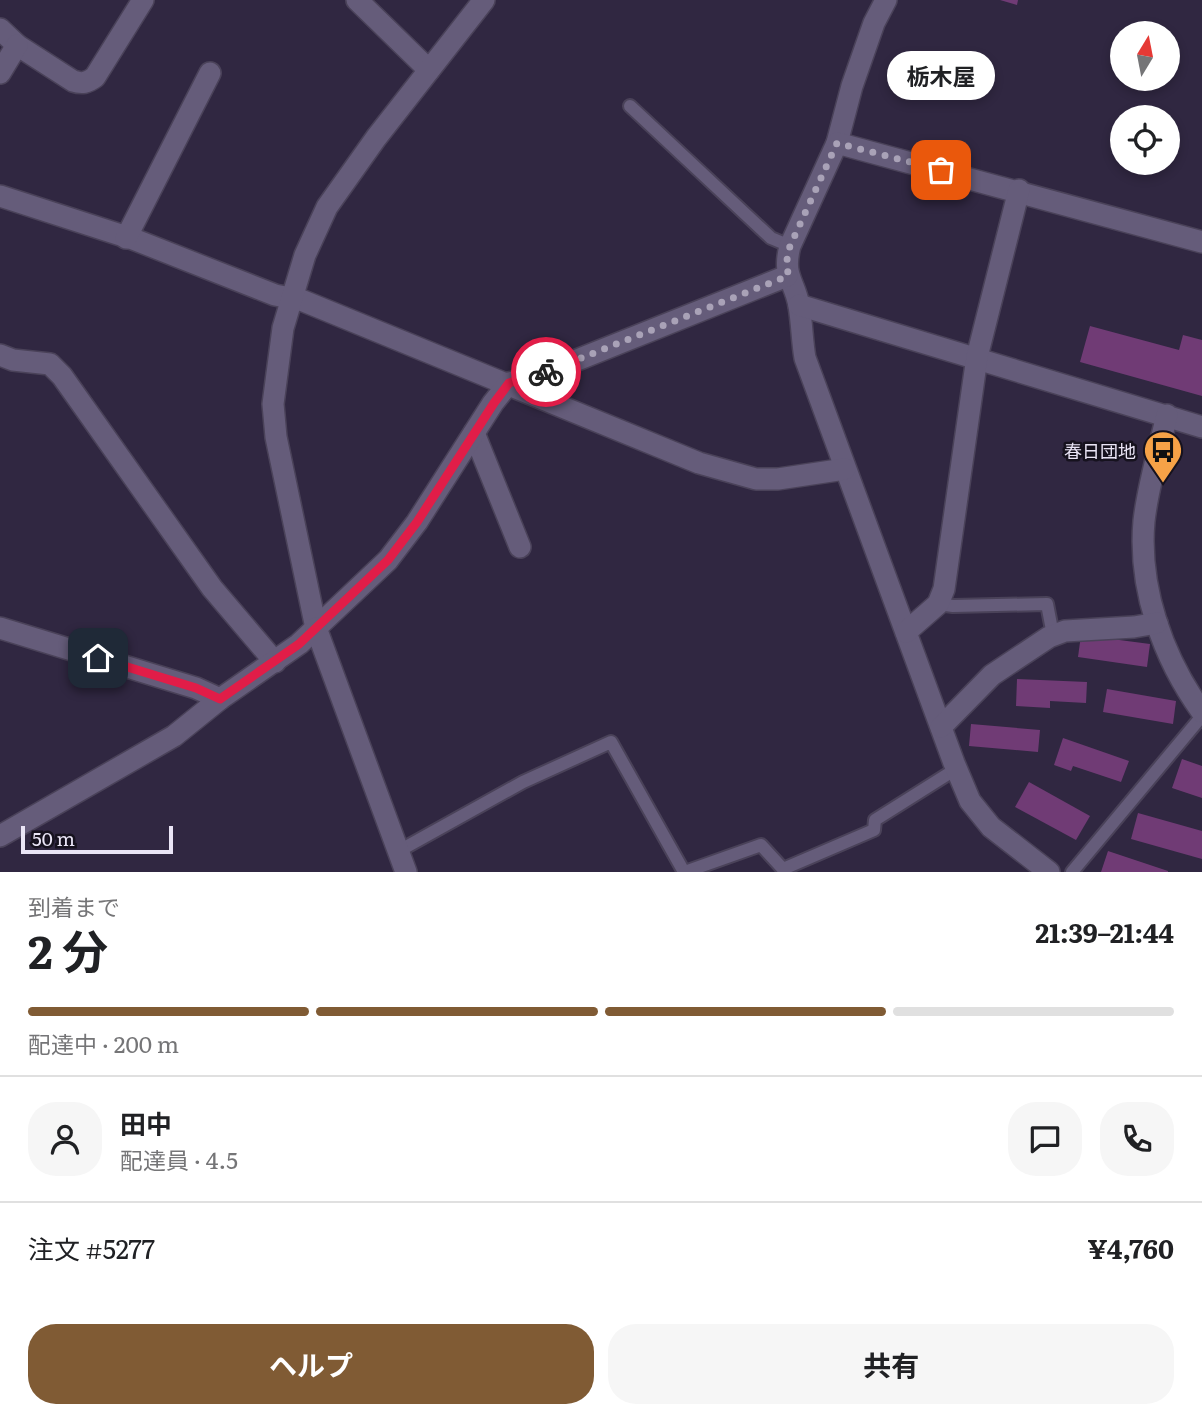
<!DOCTYPE html>
<html lang="ja">
<meta charset="utf-8">
<style>
body{margin:0;font-family:Literata,"Noto Sans JP",serif;background:#f6f6f6;color:#202124;height:100vh;display:flex;flex-direction:column;font-size:26px;white-space:nowrap}
*{box-sizing:border-box;margin:0}
p{font-size:23px;color:#757577}
.icon{flex:none;width:38px;height:38px;fill:none;stroke:currentColor;stroke-width:2;stroke-linecap:round;stroke-linejoin:round}
.map{position:relative;height:872px;overflow:hidden}
.panel{display:flex;flex-direction:column;background:#fff;flex:1}
.panel>*{flex:none}
.needle{width:46px;rotate:10deg}
.tools{position:absolute;left:1110px;top:21px;display:grid;gap:14px}
.tools a{display:grid;place-items:center;width:70px;height:70px;border-radius:50%;background:#fff;box-shadow:0 4px 10px #0003;font-size:35px}
.scale{position:absolute;left:21px;bottom:18px;width:152px;box-sizing:border-box;padding-left:7px;border:4px solid #eae5f6;border-top:0;font-size:19px;line-height:24px;white-space:nowrap;color:#eae5f6;-webkit-text-stroke:5px #16121e;paint-order:stroke}
.pin{position:absolute;display:grid;place-items:center;width:60px;height:60px;color:#fff;margin:-30px;border-radius:14px;box-shadow:0 4px 10px #0006}
.courier{position:absolute;display:grid;place-items:center;width:70px;height:70px;margin:-35px;border:5px solid #e11d48;border-radius:50%;background:#fff;color:#222;box-shadow:0 2px 9px #0007}
.bubble{position:absolute;height:49px;border-radius:24px;background:#fff;box-shadow:0 4px 10px #0003;font-size:23px;font-weight:700;line-height:49px;text-align:center}
.summary em{font-style:normal;font-weight:700}
.summary div{display:flex;flex-direction:column-reverse}
.summary{display:flex;align-items:center;justify-content:space-between;height:119px;padding:0 28px}
h1{font-size:46px;font-weight:700;line-height:52px}
.bar{display:grid;grid-template-columns:repeat(4,1fr);gap:10px 7px;align-content:center;height:84px;padding:0 28px}
.bar i{height:9px;border-radius:5px;background:#e0e0e0}
.bar .selected{background:#805b34}
.bar p{grid-column:span 4}
.line{display:flex;align-items:center;gap:18px;padding:0 28px;border-top:2px solid #e0e0e0}
.line div{flex:1}
.round{display:grid;place-items:center;flex:none;width:74px;height:74px;border-radius:28px;background:#f6f6f6}
.primary-button{display:flex;gap:14px;margin-top:auto;padding:14px 28px}
.primary-button a{flex:1;height:80px;border-radius:28px;background:#805b34;color:#fff;font-size:28px;font-weight:700;line-height:80px;text-align:center}
.primary-button a+a{background:#f6f6f6;color:#202124}
.map>svg:first-child{display:block}
.building{fill:#703b75}
.lines{fill:none;stroke-linecap:round;stroke-linejoin:round}
.service-casing{stroke:#4a4259;stroke-width:16}
.minor-casing{stroke:#4a4259;stroke-width:24}
.tertiary-casing{stroke:#4a4259;stroke-width:24}
.service{stroke:#655c7a;stroke-width:12}
.minor{stroke:#655c7a;stroke-width:21}
.tertiary{stroke:#655c7a;stroke-width:21}
.done{stroke:#a9a2b7;stroke-width:7;stroke-dasharray:0 12.6}
.route{stroke:#e11d48;stroke-width:9}
.labels{text-anchor:middle;dominant-baseline:central;stroke-width:5;stroke-linejoin:round;paint-order:stroke}
.poi-label{font-size:18px;fill:#eae5f6;stroke:#16121e;text-anchor:end}
</style>
<div class="map">
<svg width="1202" height="872" viewBox="0 0 1202 872">
<rect width="100%" height="100%" fill="#302741"/>
<g class="building">
<polygon points="1000,0 1018,0 1017,5"/>
<polygon points="1090,326 1179,350 1183,335 1202,340 1202,396 1080,362"/>
<polygon points="1081,635 1150,644 1147,667 1078,657"/>
<polygon points="1017,679 1087,682 1086,703 1050,701 1050,708 1016,706"/>
<polygon points="1107,689 1176,701 1173,724 1103,712"/>
<polygon points="971,724 1040,730 1038,752 969,746"/>
<polygon points="1063,738 1129,761 1121,782 1073,766 1071,771 1054,765"/>
<polygon points="1182,759 1202,766 1202,798 1172,788"/>
<polygon points="1029,782 1090,816 1076,840 1015,807"/>
<polygon points="1138,813 1202,831 1202,859 1131,839"/>
<polygon points="1108,851 1168,871 1168,872 1101,872"/>
</g>
<g class="lines">
<g class="service-casing">
<g id="service">
<polyline points="630,106 771,238 790,246"/>
<polyline points="938,604 953,606 1047,604 1053,635"/>
<polyline points="397,852 523,782 611,742 684,872"/>
<polyline points="685,872 761,845 783,869 874,830 875,820 956,769"/>
<polyline points="1072,872 1202,716"/>
</g>
</g>
<g class="minor-casing">
<g id="minor">
<polyline points="357,0 429,70"/>
<path d="M886,0l-12,23 -22,63 -15,57 -47,103c-8,31 5,35 9,60 3,17 3,35 6,52l149,405 16,38 21,26 58,45"/>
<path d="M0,29l17,16 56,36c9,3 14,2 22,-4l48,-77"/>
<polyline points="0,73 17,45"/>
<polyline points="837,143 1202,242"/>
<polyline points="0,196 133,239 275,295 301,300 699,463 756,479 778,479 845,469"/>
<polyline points="126,238 210,73"/>
<polyline points="799,305 1202,427"/>
<polyline points="0,355 13,360 50,364 62,376 212,588 275,662"/>
<path d="M1167,415c-8,35 -19,70 -23,106 -6,67 19,137 58,191"/>
<polyline points="474,433 520,547"/>
<polyline points="0,628 196,688 220,699 299,644 388,560 417,522 493,403 509,383 537,376 787,276"/>
<polyline points="316,628 276,437 273,404 283,328 305,255 327,207 376,138 484,0"/>
<polyline points="906,632 938,604 944,589 977,357 1019,190"/>
<polyline points="941,727 992,675 1049,637 1065,631 1134,627 1157,623"/>
<polyline points="0,836 174,736 220,699"/>
</g>
</g>
<g class="tertiary-casing">
<polyline id="tertiary" points="316,628 406,872"/>
</g>
<use href="#service" class="service"/>
<use href="#minor" class="minor"/>
<use href="#tertiary" class="tertiary"/>
</g>
<g class="lines">
<polyline class="done" points="546,372 788,276 787,257 790,246 837,143 941,170"/>
<polyline class="route" points="98,658 196,688 220,699 299,644 388,560 417,522 494,403 509,383 546,372"/>
</g>
<defs>
<g id="bus-pin" transform="scale(2.0125)"><path d="M0 17L-7.5 6A9.5 9.5 0 1 1 7.5 6Z" fill="#f6a247" stroke="#16121e"/><path d="M-5-6H5V4H4V6H2V4H-2V6H-4V4H-5ZM-3.5-4V0h7V-4ZM-3.5 1.2v1.5H-2V1.2ZM2 1.2v1.5H3.5V1.2Z" fill="#111"/></g>
</defs>
<g fill-rule="evenodd">
<use href="#bus-pin" x="1163" y="450"/>
</g>
<g class="labels">
<g class="poi-label">
<text x="1136" y="450">春日団地</text>
</g>
</g>
</svg>
<div class="tools">
<a><svg class="needle" viewBox="-14 -14 28 28"><path d="M0-13l5 13h-10z" fill="#e53935"/><path d="M0 13l5-13h-10z" fill="#757577"/></svg></a>
<a><svg class="icon" aria-label="locate" viewBox="0 0 24 24"><circle cx="12" cy="12" r="6"/><path d="M12 2v4M12 18v4M2 12h4M18 12h4"/></svg></a>
</div>
<div class="scale">50 m</div>
<div class="pin" style="left:941px;top:170px;background:#ea580c"><svg class="icon" aria-label="bag" viewBox="0 0 24 24"><path d="M5 8h14l-1 12H6zM9 8a3 3 0 0 1 6 0"/></svg></div>
<div class="pin" style="left:98px;top:658px;background:#1f2937"><svg class="icon" aria-label="home" viewBox="0 0 24 24"><path d="M3 11l9-7 9 7M6 9v11h12V9"/></svg></div>
<div class="courier" style="left:546px;top:372px"><svg class="icon" aria-label="bike" viewBox="0 0 24 24"><circle cx="6" cy="16" r="4"/><circle cx="18" cy="16" r="4"/><path d="M6 16l4-8h5l3 8M10 8l3 8H6M13 5h3"/></svg></div>
<div class="bubble" style="left:887px;top:51px;width:108px">栃木屋</div>
</div>
<section class="panel">
<div class="summary"><div><h1>2 分</h1><p>到着まで</p></div><em>21:39–21:44</em></div>
<div class="bar"><i class="selected"></i><i class="selected"></i><i class="selected"></i><i></i><p>配達中 · 200 m</p></div>
<div class="line" style="height:126px"><a class="round"><svg class="icon" aria-label="person" viewBox="0 0 24 24"><circle cx="12" cy="8" r="4"/><path d="M4 21q1-7 8-7t8 7"/></svg></a><div><b>田中</b><p>配達員 · 4.5</p></div><a class="round"><svg class="icon" aria-label="chat" viewBox="0 0 24 24"><path d="M4 5h16v11H9l-5 4z"/></svg></a><a class="round"><svg class="icon" aria-label="phone" viewBox="0 0 24 24"><path d="M5 4h4l2 5-3 2q2 4 5 5l2-3 5 2v4C11 20 4 13 5 4z"/></svg></a></div>
<div class="line" style="height:91px"><div>注文 #5277</div><b>¥4,760</b></div>
<div class="primary-button"><a>ヘルプ</a><a>共有</a></div>
</section>
